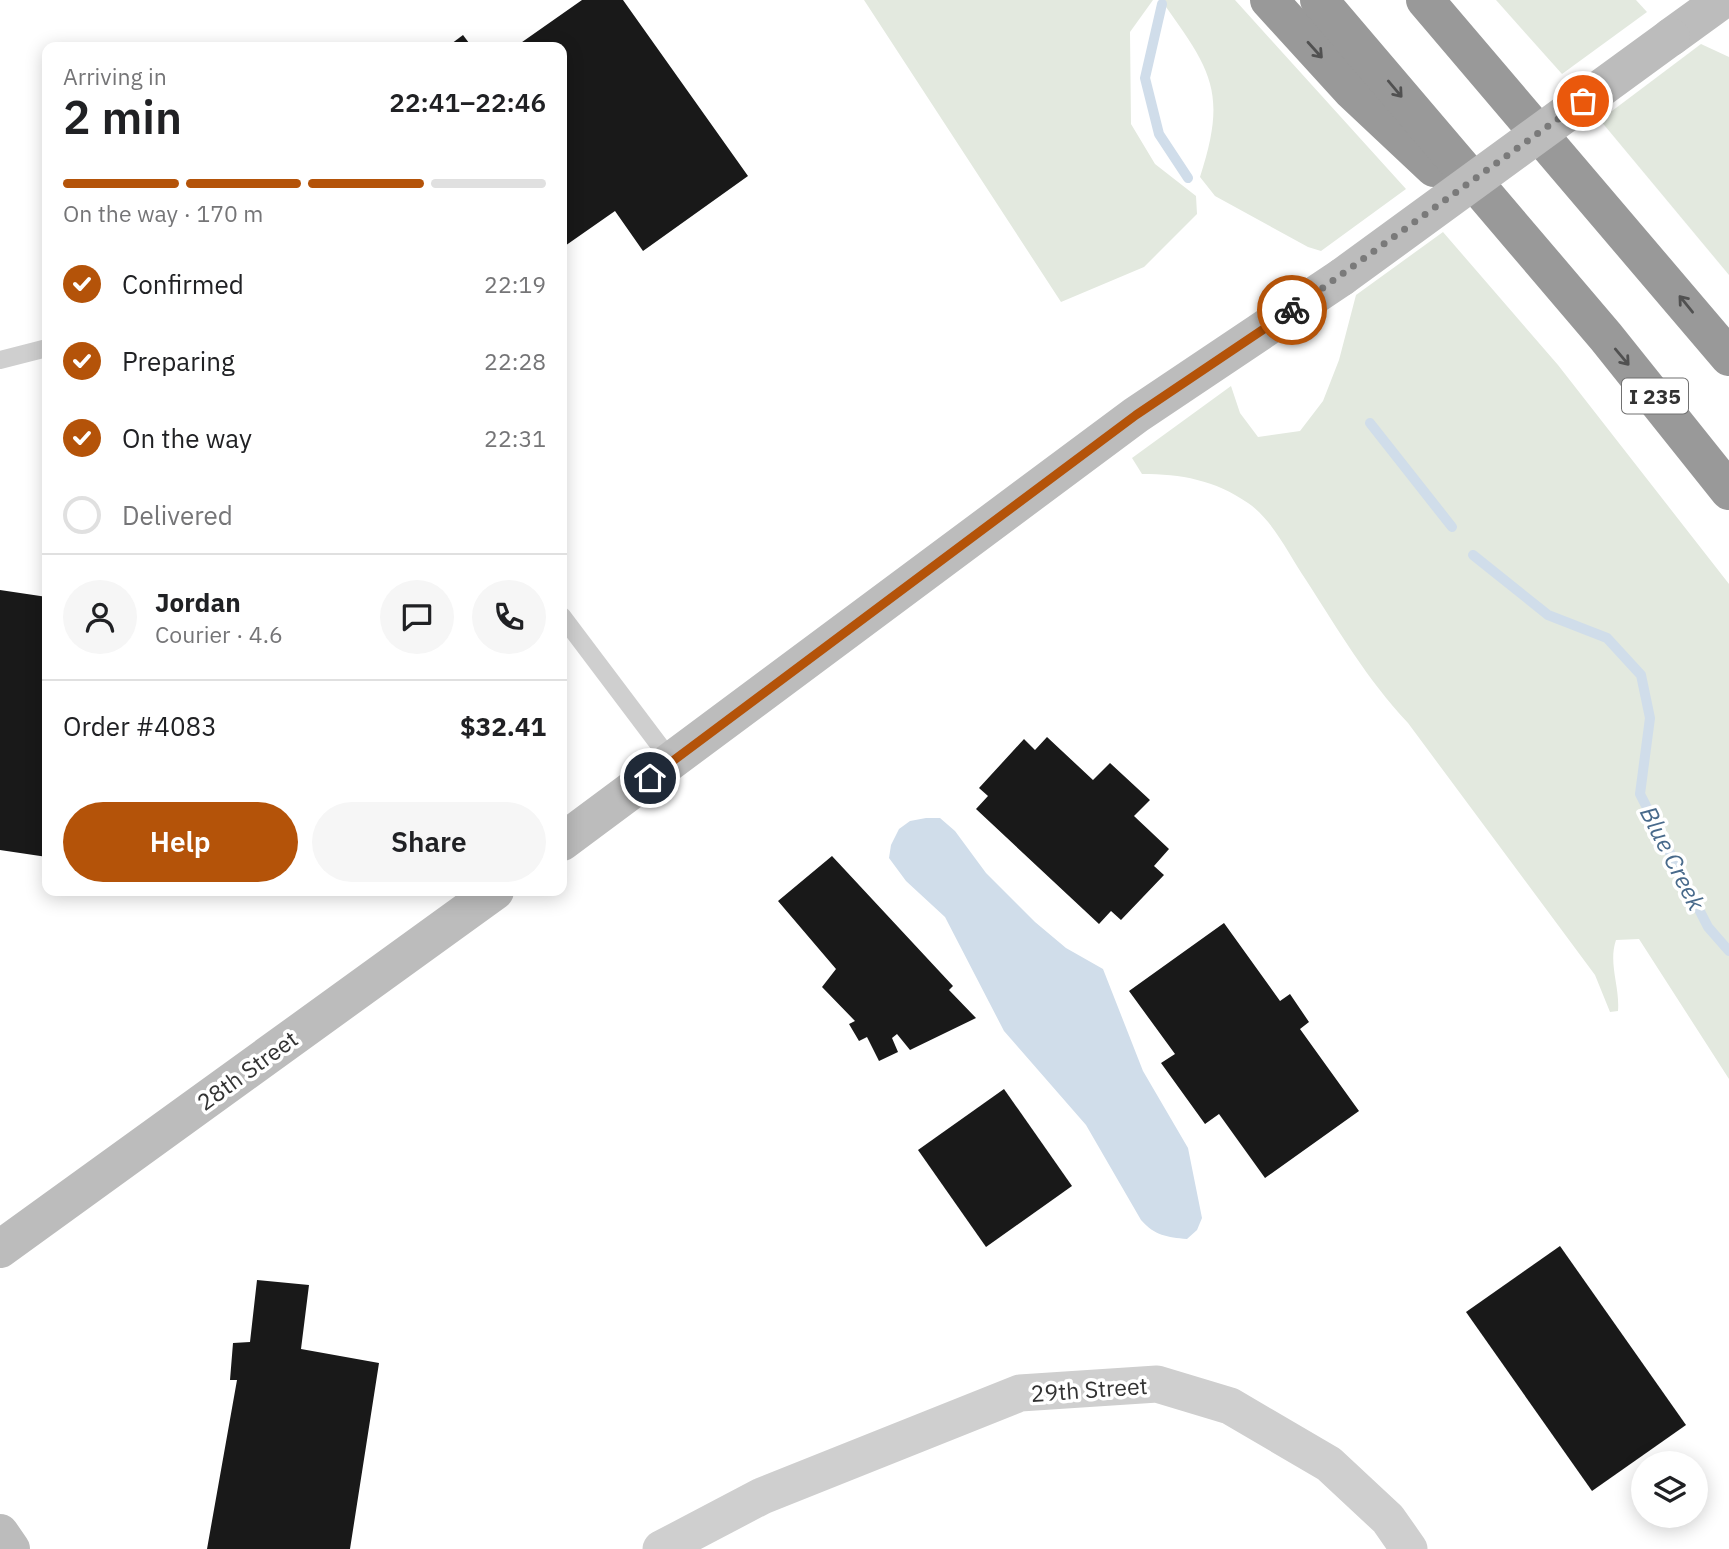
<!DOCTYPE html>
<meta charset="utf-8">
<style>
body{margin:0;font-family:"IBM Plex Sans",sans-serif;background:#f6f6f6;color:#202124;height:100vh;display:flex;flex-direction:column;font-size:26px;white-space:nowrap}
*{box-sizing:border-box;margin:0}
p{font-size:23px;color:#757577}
.icon{flex:none;width:38px;height:38px;fill:none;stroke:currentColor;stroke-width:2;stroke-linecap:round;stroke-linejoin:round}
.map{position:relative;flex:1;overflow:hidden}
.panel{position:absolute;left:42px;top:42px;width:525px;height:854px;display:flex;flex-direction:column;background:#fff;border-radius:14px;box-shadow:0 4px 18px #0003}
.panel>*{flex:none}
.buttons{position:absolute;left:1631px;top:1451px;display:grid;gap:14px}
.buttons a{display:grid;place-items:center;width:77px;height:77px;border-radius:50%;background:#fff;box-shadow:0 4px 18px #0003;font-size:35px}
.pin{position:absolute;display:grid;place-items:center;width:60px;height:60px;color:#fff;margin:-30px;border:4px solid #fff;border-radius:50%;box-shadow:0 2px 7px #0007}
.courier{position:absolute;display:grid;place-items:center;width:70px;height:70px;margin:-35px;border:5px solid #b45309;border-radius:50%;background:#fff;color:#222;box-shadow:0 2px 9px #0007}
.overview em{font-style:normal;font-weight:600}
.overview div{display:flex;flex-direction:column-reverse}
.overview{display:flex;align-items:center;justify-content:space-between;height:119px;padding:0 21px}
h1{font-size:46px;font-weight:600;line-height:52px}
.bar{display:grid;grid-template-columns:repeat(4,1fr);gap:10px 7px;align-content:center;height:84px;padding:0 21px}
.bar i{height:9px;border-radius:5px;background:#e0e0e0}
.bar .selected{background:#b45309}
.bar p{grid-column:span 4}
.line{display:flex;align-items:center;gap:18px;padding:0 21px;border-top:2px solid #e0e0e0}
.line div{flex:1}
.round{display:grid;place-items:center;flex:none;width:74px;height:74px;border-radius:37px;background:#f6f6f6}
ol{padding:0 21px;list-style:none}
li{display:flex;align-items:center;gap:21px;height:77px}
li p{margin-inline-start:auto}
li .icon{padding:7px;border-radius:50%;background:#b45309;color:#fff;stroke-width:4}
li:last-child{color:#757577}
li i{width:38px;height:38px;border:4px solid #e0e0e0;border-radius:50%}
.primary-button{display:flex;gap:14px;margin-top:auto;padding:14px 21px}
.primary-button a{flex:1;height:80px;border-radius:42px;background:#b45309;color:#fff;font-size:28px;font-weight:600;line-height:80px;text-align:center}
.primary-button a+a{background:#f6f6f6;color:#202124}
.map>svg:first-child{display:block}
.green{fill:#e3e9df}
.water{fill:#d0ddea}
.lines{fill:none;stroke-linecap:round;stroke-linejoin:round}
.stream{stroke:#d0ddea;stroke-width:10}
.building{fill:#191919}
.lane{stroke:#cfcfcf;stroke-width:18}
.street{stroke:#cfcfcf;stroke-width:37}
.secondary{stroke:#bcbcbc;stroke-width:38}
.highway{stroke:#999;stroke-width:38}
.secondary-bridge{stroke:#bcbcbc;stroke-width:38}
.oneway{stroke:#515151}
.done{stroke:#7a7a7a;stroke-width:7;stroke-dasharray:0 12.6}
.route{stroke:#b45309;stroke-width:9}
.labels{text-anchor:middle;dominant-baseline:central;stroke-width:7;stroke-linejoin:round;paint-order:stroke}
.shield{fill:#fff;stroke:#707070;stroke-width:2}
.shield-label{font-size:21px;font-weight:bold;fill:#323232}
.street-label{font-size:23px;fill:#323232;stroke:#fff}
.water-label{font-size:24px;font-style:italic;fill:#486a8b;stroke:#fff}
</style>
<div class="map">
<svg width="1729" height="1549" viewBox="0 0 1729 1549">
<rect width="100%" height="100%" fill="#fff"/>
<g class="green">
<polygon points="864,0 1153,0 1130,32 1131,124 1155,164 1196,196 1197,214 1144,267 1061,302"/>
<path d="M1161,0h74l171,189 -85,62 -13,-4 -93,-51 -15,-19c28,-86 11,-107 -39,-177z"/>
<polygon points="1496,0 1636,0 1647,12 1562,74"/>
<polygon points="1701,44 1729,57 1729,275 1600,120"/>
<path d="M1443,232l115,133 171,219v495l-90,-140 -23,1c-8,24 4,46 2,71l-8,1 -15,-37 -187,-252c-42,-45 -69,-92 -102,-143 -17,-25 -33,-60 -58,-77 -33,-23 -67,-29 -106,-29l-10,-16 99,-72 9,27 18,24 42,-6 23,-30 16,-41 17,-65z"/>
</g>
<path class="water" d="M926,818h14l15,13 31,42 49,49 31,26 37,21 40,102 45,77 14,70 -5,12 -10,9c-20,-2 -32,-3 -46,-19l-55,-95 -82,-94 -59,-114 -39,-36 -17,-23 2,-13 8,-16 11,-8z"/>
<g class="lines">
<g class="stream">
<polyline points="1162,4 1145,78 1159,134 1188,178"/>
<polyline points="1370,423 1452,527"/>
<polyline points="1473,555 1548,615 1607,638 1641,675 1650,718 1640,794 1708,927 1729,951"/>
</g>
</g>
<g class="building">
<polygon points="582,0 623,0 748,176 643,251 615,211 562,248 562,47 515,47"/>
<polygon points="463,35 472,47 447,47"/>
<polygon points="0,590 47,597 47,857 0,850"/>
<polygon points="1047,737 1093,780 1110,763 1150,800 1134,816 1169,849 1154,866 1164,875 1121,920 1111,911 1099,924 976,809 988,796 979,788 1024,739 1035,750"/>
<polygon points="832,856 953,986 949,990 976,1018 910,1050 897,1034 892,1038 898,1052 879,1061 867,1037 859,1041 849,1024 855,1021 822,987 836,969 778,901"/>
<polygon points="1224,923 1280,1001 1290,994 1309,1022 1300,1029 1359,1111 1265,1178 1219,1114 1205,1124 1161,1063 1175,1054 1129,991"/>
<polygon points="1004,1089 1072,1186 986,1247 918,1150"/>
<polygon points="1560,1246 1686,1425 1592,1491 1466,1312"/>
<polygon points="257,1280 309,1285 301,1349 379,1363 350,1549 207,1549 237,1380 230,1380 233,1343 250,1342"/>
</g>
<g class="lines">
<g class="lane">
<polyline points="0,360 47,348"/>
<polyline points="562,616 672,762"/>
</g>
<polyline class="street" points="661,1549 762,1496 1020,1393 1157,1384 1230,1406 1329,1464 1388,1519 1409,1549"/>
<g class="secondary">
<polyline points="1671,37 1722,0"/>
<polyline points="562,842 1136,415 1342,277"/>
<polyline points="0,1249 495,891"/>
<polyline points="0,1533 11,1549"/>
</g>
<g class="highway">
<polyline points="1269,0 1352,91 1434,168"/>
<polyline points="1319,0 1606,337 1729,491"/>
<polyline points="1425,0 1729,357"/>
</g>
<polyline class="secondary-bridge" points="1342,277 1671,37"/>
</g>
<defs><path id="oneway-shaft" d="M-6 0H5M1.5-3L5.5 0L1.5 3" fill="none" stroke-width="1.6" stroke-linecap="round" stroke-linejoin="round" transform="scale(1.75)"/></defs>
<g class="oneway">
<use href="#oneway-shaft" transform="translate(1315 50) rotate(48)"/>
<use href="#oneway-shaft" transform="translate(1395 89) rotate(50)"/>
<use href="#oneway-shaft" transform="translate(1686 304) rotate(-129)"/>
<use href="#oneway-shaft" transform="translate(1622 357) rotate(50)"/>
</g>
<g class="lines">
<polyline class="done" points="1292,310 1583,101"/>
<polyline class="route" points="650,778 1136,415 1292,310"/>
</g>
<g class="labels">
<rect class="shield" x="1622" y="378.5" width="66" height="35" rx="5"/>
<g class="shield-label">
<text x="1655" y="396">I 235</text>
</g>
<g class="street-label">
<text transform="translate(247 1070) rotate(-36)">28th Street</text>
<text transform="translate(1089 1389) rotate(-4)">29th Street</text>
</g>
<g class="water-label">
<text transform="translate(1673 858) rotate(63)">Blue Creek</text>
</g>
</g>
</svg>
<div class="buttons">
<a><svg class="icon" aria-label="layers" viewBox="0 0 24 24"><path d="M12 4l9 5-9 5-9-5zM3 14l9 5 9-5"/></svg></a>
</div>
<div class="pin" style="left:1583px;top:101px;background:#ea580c"><svg class="icon" aria-label="bag" viewBox="0 0 24 24"><path d="M5 8h14l-1 12H6zM9 8a3 3 0 0 1 6 0"/></svg></div>
<div class="pin" style="left:650px;top:778px;background:#1f2937"><svg class="icon" aria-label="home" viewBox="0 0 24 24"><path d="M3 11l9-7 9 7M6 9v11h12V9"/></svg></div>
<div class="courier" style="left:1292px;top:310px"><svg class="icon" aria-label="bike" viewBox="0 0 24 24"><circle cx="6" cy="16" r="4"/><circle cx="18" cy="16" r="4"/><path d="M6 16l4-8h5l3 8M10 8l3 8H6M13 5h3"/></svg></div>
<section class="panel">
<div class="overview"><div><h1>2 min</h1><p>Arriving in</p></div><em>22:41–22:46</em></div>
<div class="bar"><i class="selected"></i><i class="selected"></i><i class="selected"></i><i></i><p>On the way · 170 m</p></div>
<ol>
<li><svg class="icon" aria-label="check" viewBox="0 0 24 24"><path d="M5 12l5 5 9-10"/></svg>Confirmed<p>22:19</p></li>
<li><svg class="icon" aria-label="check" viewBox="0 0 24 24"><path d="M5 12l5 5 9-10"/></svg>Preparing<p>22:28</p></li>
<li><svg class="icon" aria-label="check" viewBox="0 0 24 24"><path d="M5 12l5 5 9-10"/></svg>On the way<p>22:31</p></li>
<li><i></i>Delivered</li>
</ol>
<div class="line" style="height:126px"><a class="round"><svg class="icon" aria-label="person" viewBox="0 0 24 24"><circle cx="12" cy="8" r="4"/><path d="M4 21q1-7 8-7t8 7"/></svg></a><div><b>Jordan</b><p>Courier · 4.6</p></div><a class="round"><svg class="icon" aria-label="chat" viewBox="0 0 24 24"><path d="M4 5h16v11H9l-5 4z"/></svg></a><a class="round"><svg class="icon" aria-label="phone" viewBox="0 0 24 24"><path d="M5 4h4l2 5-3 2q2 4 5 5l2-3 5 2v4C11 20 4 13 5 4z"/></svg></a></div>
<div class="line" style="height:91px"><div>Order #4083</div><b>$32.41</b></div>
<div class="primary-button"><a>Help</a><a>Share</a></div>
</section>
</div>
